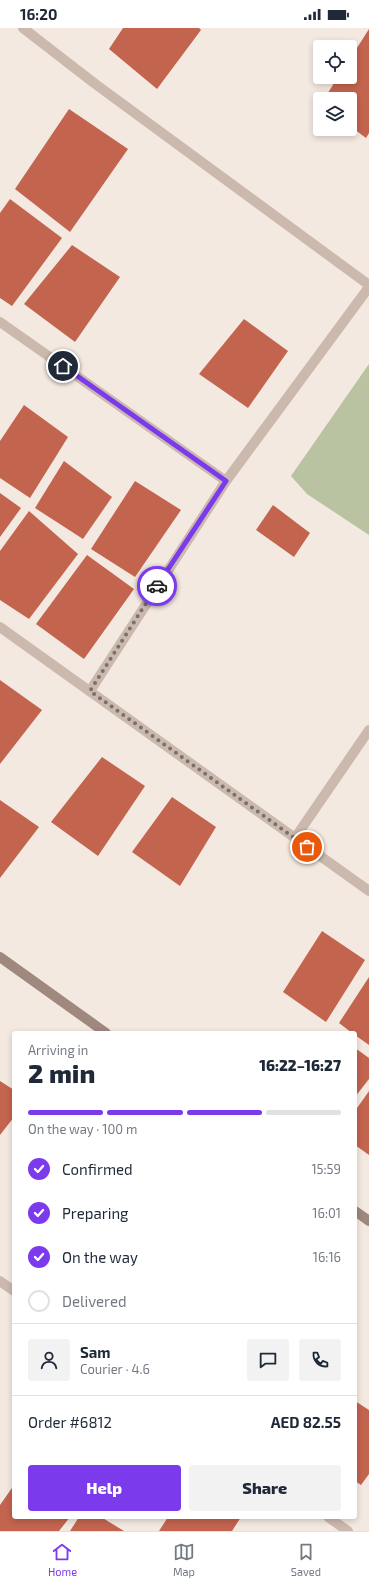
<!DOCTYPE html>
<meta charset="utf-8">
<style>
body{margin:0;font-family:"Exo 2",sans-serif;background:#f2f2f3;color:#1f2937;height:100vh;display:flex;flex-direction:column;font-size:15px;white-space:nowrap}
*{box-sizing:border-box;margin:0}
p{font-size:13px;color:#747a83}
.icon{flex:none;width:22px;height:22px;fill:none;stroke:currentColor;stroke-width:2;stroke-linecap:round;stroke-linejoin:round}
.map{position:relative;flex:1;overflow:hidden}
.panel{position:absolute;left:12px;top:1003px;width:345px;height:488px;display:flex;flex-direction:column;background:#fff;border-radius:4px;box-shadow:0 2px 6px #0003}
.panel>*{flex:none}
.fabs{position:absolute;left:313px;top:12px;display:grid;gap:8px}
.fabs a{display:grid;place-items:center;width:44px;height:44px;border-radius:4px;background:#fff;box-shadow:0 2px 6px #0003;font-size:20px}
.pin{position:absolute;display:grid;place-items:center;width:34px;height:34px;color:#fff;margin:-17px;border:2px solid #fff;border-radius:50%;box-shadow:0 1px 4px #0007}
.courier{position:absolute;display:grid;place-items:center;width:40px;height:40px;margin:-20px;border:3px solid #7c3aed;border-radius:50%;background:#fff;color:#222;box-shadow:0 1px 5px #0007}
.headline em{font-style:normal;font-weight:800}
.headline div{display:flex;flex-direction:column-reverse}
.headline{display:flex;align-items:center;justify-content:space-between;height:68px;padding:0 16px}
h1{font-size:26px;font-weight:800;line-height:30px}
.bar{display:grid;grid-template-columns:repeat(4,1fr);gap:6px 4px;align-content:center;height:48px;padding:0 16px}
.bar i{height:5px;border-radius:3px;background:#e0e1e3}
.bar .on{background:#7c3aed}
.bar p{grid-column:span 4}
.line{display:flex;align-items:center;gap:10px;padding:0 16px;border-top:1px solid #e0e1e3}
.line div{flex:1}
.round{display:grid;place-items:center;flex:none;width:42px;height:42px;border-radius:4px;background:#f2f2f3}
ol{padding:0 16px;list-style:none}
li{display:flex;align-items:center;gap:12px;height:44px}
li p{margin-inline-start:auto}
li .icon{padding:4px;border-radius:50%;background:#7c3aed;color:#fff;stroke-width:4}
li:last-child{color:#747a83}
li i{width:22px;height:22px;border:2px solid #e0e1e3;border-radius:50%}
.button{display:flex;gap:8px;margin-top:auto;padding:8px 16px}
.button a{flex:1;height:46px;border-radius:4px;background:#7c3aed;color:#fff;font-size:16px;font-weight:800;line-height:46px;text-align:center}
.button a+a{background:#f2f2f3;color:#1f2937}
.status{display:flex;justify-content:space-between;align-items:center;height:28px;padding:0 20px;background:#fff;direction:ltr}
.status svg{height:11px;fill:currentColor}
.tab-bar{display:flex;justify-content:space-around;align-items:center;height:56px;border-top:1px solid #e0e1e3;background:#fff;font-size:11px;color:#747a83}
.tab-bar a{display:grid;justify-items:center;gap:2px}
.tab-bar .on{color:#7c3aed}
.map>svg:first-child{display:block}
.green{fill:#b9c2a1}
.building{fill:#c3644f}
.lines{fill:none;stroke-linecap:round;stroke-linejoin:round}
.street{stroke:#cbb9ad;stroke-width:10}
.secondary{stroke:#9f887e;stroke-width:10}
.done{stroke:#7b706b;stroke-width:4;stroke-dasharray:0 7.2}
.route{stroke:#7c3aed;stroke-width:5}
</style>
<div class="status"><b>16:20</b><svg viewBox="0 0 49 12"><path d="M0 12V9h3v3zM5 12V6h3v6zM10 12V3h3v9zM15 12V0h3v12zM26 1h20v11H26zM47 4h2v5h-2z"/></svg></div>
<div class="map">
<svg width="369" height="1503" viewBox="0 0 369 1503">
<rect width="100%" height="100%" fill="#f3e9e1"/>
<polygon class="green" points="369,336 369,507 307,466 291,448"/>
<g class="building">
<polygon points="123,0 199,0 201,2 157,61 109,21"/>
<polygon points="369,1 369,105 366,110 350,98 350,71 324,71 338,49 350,49 350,31"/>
<polygon points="69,81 128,121 70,204 15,161"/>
<polygon points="10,171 62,210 12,278 0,270 0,185"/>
<polygon points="72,217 120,249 75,314 24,276"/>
<polygon points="244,291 288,323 248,380 199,346"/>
<polygon points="24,377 68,409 30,470 0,450 0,413"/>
<polygon points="64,433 112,469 83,511 35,480"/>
<polygon points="135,453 181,482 135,549 91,521"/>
<polygon points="0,465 21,480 0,509"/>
<polygon points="273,477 310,505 294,529 256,502"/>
<polygon points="29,483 78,526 29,591 0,572 0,523"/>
<polygon points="87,527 134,561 84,631 36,596"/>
<polygon points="0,652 42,682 0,736"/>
<polygon points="102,729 145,758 98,828 51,794"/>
<polygon points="172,769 216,799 180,858 132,824"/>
<polygon points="0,772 39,799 0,850"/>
<polygon points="322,903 365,932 326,994 283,964"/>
<polygon points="369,949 369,1017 355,1007 355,1005 352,1005 339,995"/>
<polygon points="355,1020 369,1030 369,1051 355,1069"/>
<polygon points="0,1053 14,1062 14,1089 0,1107"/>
<polygon points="369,1063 369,1127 355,1117 355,1083"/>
<polygon points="355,1373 369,1382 369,1446 361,1457 355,1453"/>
<polygon points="14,1457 14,1489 70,1489 59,1503 0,1503 0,1477"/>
<polygon points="79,1489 101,1489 124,1503 70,1503"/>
<polygon points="168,1489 241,1489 232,1503 159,1503"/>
</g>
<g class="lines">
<g class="street">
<polyline points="23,0 94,55 369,257"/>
<polyline points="0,294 226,453 369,259"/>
<polyline points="0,599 369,863"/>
<polyline points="90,663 226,453"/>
<polyline points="295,810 369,702"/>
<polyline points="0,1253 14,1263"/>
<polyline points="328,1489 348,1503"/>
</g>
<g class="secondary">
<polyline points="0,929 106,1005"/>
<polyline points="355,1183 369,1193"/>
</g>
</g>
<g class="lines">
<polyline class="done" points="157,558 90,663 307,819"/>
<polyline class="route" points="63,338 226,453 157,558"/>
</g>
</svg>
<div class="fabs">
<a><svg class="icon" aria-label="locate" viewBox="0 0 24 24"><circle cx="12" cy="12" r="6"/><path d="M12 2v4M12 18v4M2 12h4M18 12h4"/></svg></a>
<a><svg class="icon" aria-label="layers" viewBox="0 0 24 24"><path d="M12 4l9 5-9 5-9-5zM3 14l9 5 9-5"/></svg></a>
</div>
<div class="pin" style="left:307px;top:819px;background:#ea580c"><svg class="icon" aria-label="bag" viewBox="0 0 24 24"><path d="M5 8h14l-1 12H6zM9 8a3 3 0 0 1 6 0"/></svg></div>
<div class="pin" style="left:63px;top:338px;background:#1f2937"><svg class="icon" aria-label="home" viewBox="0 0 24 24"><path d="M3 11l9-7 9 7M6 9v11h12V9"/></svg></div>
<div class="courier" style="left:157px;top:558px"><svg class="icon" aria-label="car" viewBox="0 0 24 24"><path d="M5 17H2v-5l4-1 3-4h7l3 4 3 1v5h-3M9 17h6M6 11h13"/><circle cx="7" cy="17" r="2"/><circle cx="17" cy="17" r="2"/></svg></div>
<section class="panel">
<div class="headline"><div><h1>2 min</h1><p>Arriving in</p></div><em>16:22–16:27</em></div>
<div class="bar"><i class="on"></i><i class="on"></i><i class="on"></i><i></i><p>On the way · 100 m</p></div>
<ol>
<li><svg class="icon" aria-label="check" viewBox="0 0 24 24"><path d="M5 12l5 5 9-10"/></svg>Confirmed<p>15:59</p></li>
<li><svg class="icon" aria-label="check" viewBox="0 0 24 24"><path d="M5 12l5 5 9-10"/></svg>Preparing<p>16:01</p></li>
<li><svg class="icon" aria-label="check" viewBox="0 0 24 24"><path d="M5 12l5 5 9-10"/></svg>On the way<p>16:16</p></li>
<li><i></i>Delivered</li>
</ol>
<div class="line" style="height:72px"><a class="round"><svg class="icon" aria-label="person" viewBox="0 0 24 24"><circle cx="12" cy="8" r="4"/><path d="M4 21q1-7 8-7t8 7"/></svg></a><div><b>Sam</b><p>Courier · 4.6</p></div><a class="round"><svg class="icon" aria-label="chat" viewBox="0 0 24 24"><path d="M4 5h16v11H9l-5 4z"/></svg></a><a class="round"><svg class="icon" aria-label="phone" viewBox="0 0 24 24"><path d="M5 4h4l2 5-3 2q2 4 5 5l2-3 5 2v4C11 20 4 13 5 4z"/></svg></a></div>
<div class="line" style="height:52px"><div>Order #6812</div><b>AED 82.55</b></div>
<div class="button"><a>Help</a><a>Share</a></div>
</section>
</div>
<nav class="tab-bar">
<a class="on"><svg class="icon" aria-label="home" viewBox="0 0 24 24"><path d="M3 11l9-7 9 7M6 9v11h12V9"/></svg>Home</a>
<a><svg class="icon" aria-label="map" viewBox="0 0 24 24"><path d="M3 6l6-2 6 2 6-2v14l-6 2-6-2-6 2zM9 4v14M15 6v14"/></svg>Map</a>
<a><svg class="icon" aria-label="saved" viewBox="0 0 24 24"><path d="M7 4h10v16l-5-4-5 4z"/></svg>Saved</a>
</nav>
